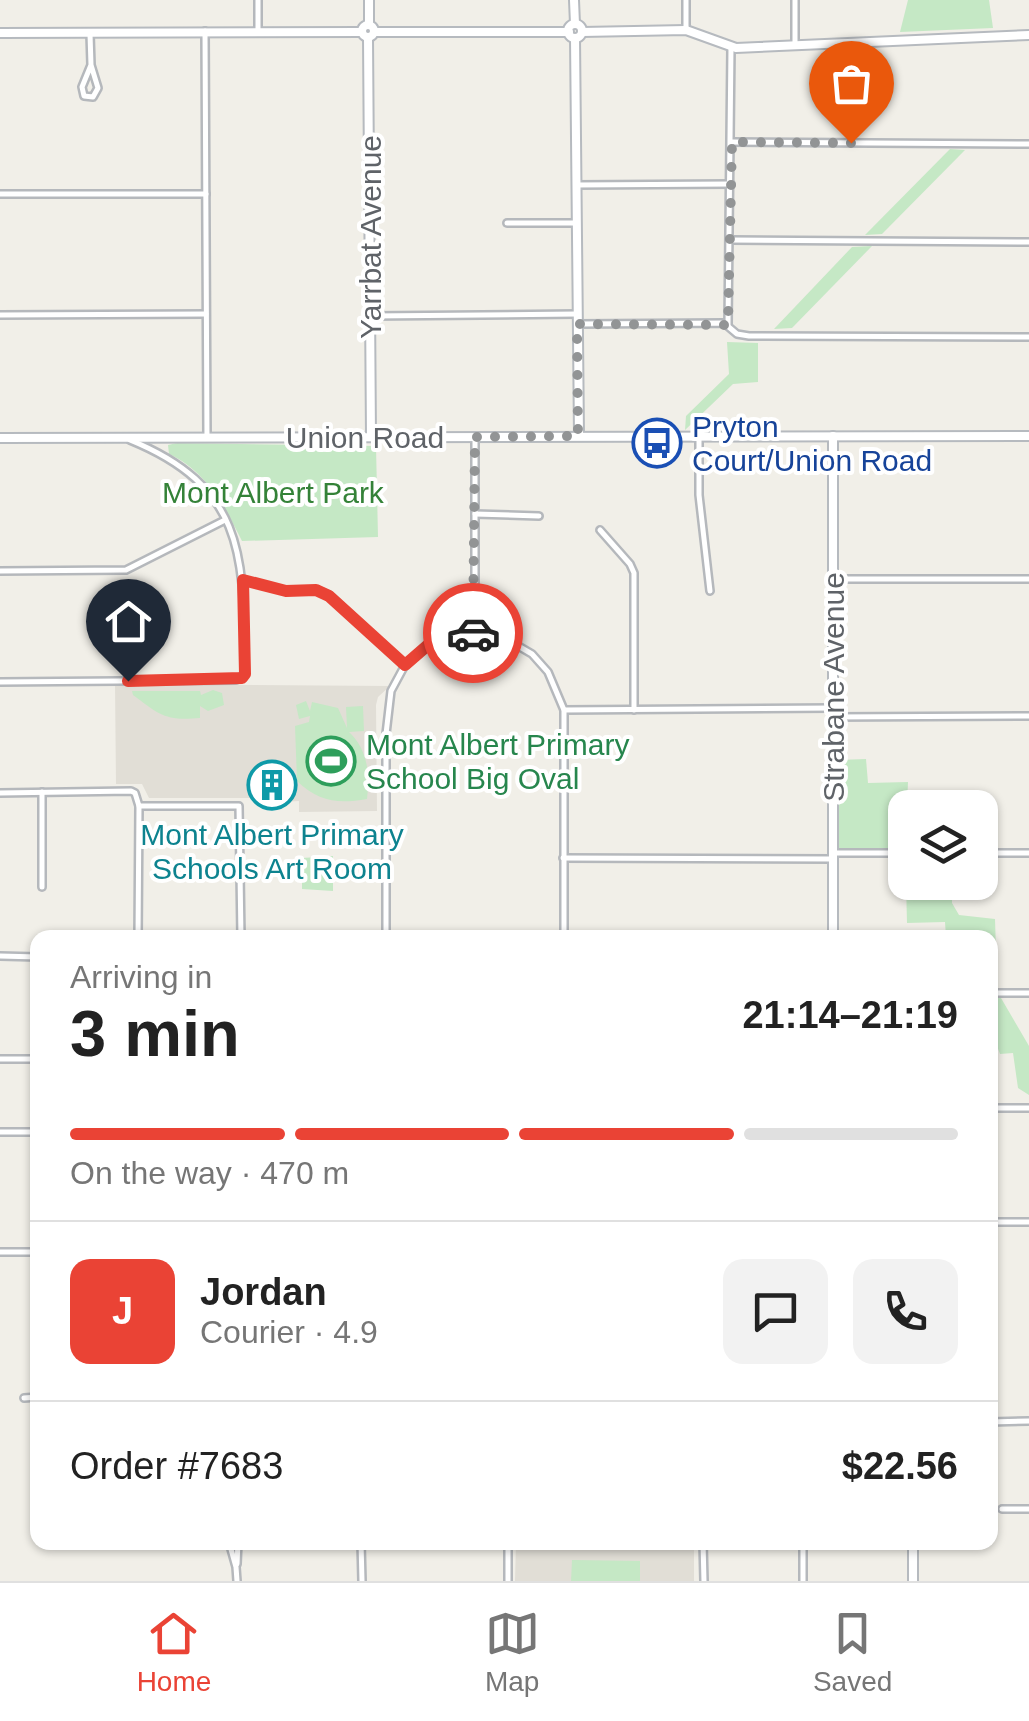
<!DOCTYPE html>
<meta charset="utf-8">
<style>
body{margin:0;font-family:Helvetica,sans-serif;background:#f2f2f2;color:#222;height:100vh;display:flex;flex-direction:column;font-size:38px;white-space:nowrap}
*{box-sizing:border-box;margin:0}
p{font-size:32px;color:#767676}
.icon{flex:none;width:55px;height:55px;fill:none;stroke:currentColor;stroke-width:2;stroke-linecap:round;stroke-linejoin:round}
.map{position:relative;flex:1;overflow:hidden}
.side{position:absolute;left:30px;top:930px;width:968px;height:620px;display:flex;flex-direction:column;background:#fff;border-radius:20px;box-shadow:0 2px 8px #0004}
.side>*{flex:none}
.tools{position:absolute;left:888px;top:790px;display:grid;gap:20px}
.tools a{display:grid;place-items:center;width:110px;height:110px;border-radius:20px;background:#fff;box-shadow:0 2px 8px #0004;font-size:50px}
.pin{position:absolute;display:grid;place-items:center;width:85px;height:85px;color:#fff;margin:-102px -42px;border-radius:50% 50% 50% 0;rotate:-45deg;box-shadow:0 0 10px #0007}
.pin .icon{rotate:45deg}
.courier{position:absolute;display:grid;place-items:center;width:100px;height:100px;margin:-50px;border:8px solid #ea4335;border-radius:50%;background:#fff;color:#222;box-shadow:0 2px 12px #0007}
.headline em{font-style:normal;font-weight:700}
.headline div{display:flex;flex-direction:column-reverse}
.headline{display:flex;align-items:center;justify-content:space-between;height:170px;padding:0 40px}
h1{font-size:65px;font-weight:700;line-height:75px}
.bar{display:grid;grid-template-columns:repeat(4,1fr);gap:15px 10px;align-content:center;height:120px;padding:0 40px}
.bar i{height:12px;border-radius:8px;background:#e0e0e0}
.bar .current{background:#ea4335}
.bar p{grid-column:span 4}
.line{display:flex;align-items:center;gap:25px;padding:0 40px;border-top:2px solid #e0e0e0}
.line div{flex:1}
.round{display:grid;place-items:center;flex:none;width:105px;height:105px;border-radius:20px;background:#f2f2f2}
.dock{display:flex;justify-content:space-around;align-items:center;height:140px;border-top:2px solid #e0e0e0;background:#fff;font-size:28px;color:#767676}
.dock a{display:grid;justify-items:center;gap:5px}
.dock .current{color:#ea4335}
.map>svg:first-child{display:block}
.education{fill:#e1ded6}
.green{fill:#c5e8c5}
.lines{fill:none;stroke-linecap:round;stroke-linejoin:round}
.street-casing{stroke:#b5b8bc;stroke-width:10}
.secondary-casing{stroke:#b6babf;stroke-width:12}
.street{stroke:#fff;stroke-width:5}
.secondary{stroke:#fff;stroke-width:8}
.done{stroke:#929495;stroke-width:10;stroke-dasharray:0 18}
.route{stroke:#ea4335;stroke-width:12}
.labels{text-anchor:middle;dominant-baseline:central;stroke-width:8;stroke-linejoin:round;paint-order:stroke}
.street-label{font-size:30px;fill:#5f6368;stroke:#fff}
.transit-label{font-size:30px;fill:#164399;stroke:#fff;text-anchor:start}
.park-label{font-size:30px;fill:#348238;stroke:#fff}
.leisure-label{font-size:30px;fill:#27864d;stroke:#fff;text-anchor:start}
.culture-label{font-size:30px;fill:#0d838f;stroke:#fff}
</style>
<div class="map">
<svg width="1029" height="1581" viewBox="0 0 1029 1581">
<rect width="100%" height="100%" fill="#f1efe8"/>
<g class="education">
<polygon points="115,684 390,686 378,697 376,705 377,811 299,812 299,801 283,802 282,798 149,798 142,784 116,784"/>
<polygon points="516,1543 694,1543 694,1581 515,1581"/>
</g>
<g class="green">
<polygon points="908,0 989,0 993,28 900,32"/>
<polygon points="950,149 965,150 882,234 865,235"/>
<polygon points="872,246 792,328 774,329 852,247"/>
<polygon points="727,342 758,343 758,382 733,384 685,430 686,416 729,374"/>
<path d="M177,443l199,3 2,91 -136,4c-17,-34 -37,-71 -73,-87l-1,-9z"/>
<path d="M213,690l9,3 2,12 -16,6 -8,-5v12c-35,3 -40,-3 -67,-23l-1,-4h68l1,4z"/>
<path d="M306,701l4,10 2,-9 26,6 9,20 -1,-21 17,-1 1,25 -15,1c19,18 21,42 18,67 -29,5 -48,3 -70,-18l-2,-55 14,-4 1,-6 -11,3 -3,-14z"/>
<polygon points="866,759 868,783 908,782 905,849 838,849 837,760"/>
<polygon points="333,856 333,891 302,889 302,858"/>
<polygon points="906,883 952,883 952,903 959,915 995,919 997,981 990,981 990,938 946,937 945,922 907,923"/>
<polygon points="990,997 1001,998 1029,1046 1029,1095 1018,1088 1013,1053 1000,1054 990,1027"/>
<polygon points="572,1560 640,1561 640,1581 571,1581"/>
</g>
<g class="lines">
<g class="street-casing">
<g id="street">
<polyline points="258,0 258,31"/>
<polyline points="795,0 795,43"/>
<polyline points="686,30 686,0"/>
<polyline points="205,31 207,437"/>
<polyline points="90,34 91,65 98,88 93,97 84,96 82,87 91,65"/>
<polyline points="732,142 1029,144"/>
<polyline points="576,185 731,184"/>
<polyline points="0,194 206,194"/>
<polyline points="507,223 577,223"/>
<polyline points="731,240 1029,242"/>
<polyline points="0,315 206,314"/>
<polyline points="371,316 577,314"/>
<polyline points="577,324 724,323 737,334 749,336 1029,337"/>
<polyline points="728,325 731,47"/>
<polyline points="475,437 475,632"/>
<polyline points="699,438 699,495 710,591"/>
<polyline points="475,514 539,516"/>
<polyline points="600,530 630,564 634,573 634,710"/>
<polyline points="0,571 126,570 225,520"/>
<polyline points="832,579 1029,579"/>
<polyline points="243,580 286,591 317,590 329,595 405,665"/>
<path d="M0,682l236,-2 9,-6c-2,-111 5,-185 -115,-234"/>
<polyline points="564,710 833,708"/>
<polyline points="833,717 1029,716"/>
<polyline points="42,792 42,887"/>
<polyline points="0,793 131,791 135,793 139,806 138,938"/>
<polyline points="139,806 239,806 241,938"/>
<polyline points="834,853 905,853"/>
<polyline points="980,853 1029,853"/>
<polyline points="563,858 834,859"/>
<polyline points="386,938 386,734 391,691 405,665 429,645 475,632 508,640 532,654 548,672 564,710 564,938"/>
<polyline points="0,956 38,957"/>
<polyline points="990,993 1029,993"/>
<polyline points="0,1059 38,1059"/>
<polyline points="990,1108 1029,1108"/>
<polyline points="0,1132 38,1132"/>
<polyline points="990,1222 1029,1222"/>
<polyline points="0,1252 38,1252"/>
<polyline points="24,1398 38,1397"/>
<polyline points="990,1422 1029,1421"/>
<polyline points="1002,1509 1029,1509"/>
<polyline points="229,1542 236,1567 237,1581"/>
<polyline points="361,1542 362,1581"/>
<polyline points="703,1542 704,1581"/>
<polyline points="237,1564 238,1542"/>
<polyline points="508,1581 508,1542"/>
<polyline points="803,1581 803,1542"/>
</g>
</g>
<g class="secondary-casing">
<g id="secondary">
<polyline points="369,0 369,25"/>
<polyline points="574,0 575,24"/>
<circle cx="575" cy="31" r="7"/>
<circle cx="368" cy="31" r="6"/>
<polyline points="375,32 569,32"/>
<polyline points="582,32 686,30 736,48 1029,35"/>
<polyline points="0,33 362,32"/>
<polyline points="368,38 371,437"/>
<polyline points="575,38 579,435"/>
<polyline points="0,438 1029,436"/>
<polyline points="833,938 833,436"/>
<polyline points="913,1581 913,1542"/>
</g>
</g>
<use href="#street" class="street"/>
<use href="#secondary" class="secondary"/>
</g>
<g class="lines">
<polyline class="done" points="473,633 475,437 578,436 577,324 728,325 732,142 851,143"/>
<polyline class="route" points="128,681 242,678 245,674 243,580 286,591 316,590 329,596 405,665 428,645 473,633"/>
</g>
<defs>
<g id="bus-ring" transform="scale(2.5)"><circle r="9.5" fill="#fff" stroke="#1a4fb4" stroke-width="1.5"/><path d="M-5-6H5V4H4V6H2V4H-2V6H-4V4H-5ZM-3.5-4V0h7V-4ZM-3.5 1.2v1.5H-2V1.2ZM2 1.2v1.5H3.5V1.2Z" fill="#1a4fb4"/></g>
<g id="stadium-ring" transform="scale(2.5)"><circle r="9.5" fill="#fff" stroke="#2e9e5b" stroke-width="1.5"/><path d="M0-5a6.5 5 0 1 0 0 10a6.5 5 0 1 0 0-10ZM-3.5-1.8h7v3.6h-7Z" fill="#2e9e5b"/></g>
<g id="building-ring" transform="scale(2.5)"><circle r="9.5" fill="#fff" stroke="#0f9aa8" stroke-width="1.5"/><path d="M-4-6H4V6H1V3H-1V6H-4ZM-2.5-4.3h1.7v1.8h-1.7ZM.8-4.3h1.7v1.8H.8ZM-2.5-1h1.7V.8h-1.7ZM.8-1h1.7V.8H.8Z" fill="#0f9aa8"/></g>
</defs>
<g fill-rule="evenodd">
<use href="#bus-ring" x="657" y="443"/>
<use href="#stadium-ring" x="331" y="761"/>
<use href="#building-ring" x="272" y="785"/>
</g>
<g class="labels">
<g class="street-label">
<text transform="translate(370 237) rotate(-90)">Yarrbat Avenue</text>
<text x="365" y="437">Union Road</text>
<text transform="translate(833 687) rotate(-90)">Strabane Avenue</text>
</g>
<g class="transit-label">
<text x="692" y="426">Pryton<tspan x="692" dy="34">Court/Union Road</tspan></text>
</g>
<g class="park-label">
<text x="273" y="492">Mont Albert Park</text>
</g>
<g class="leisure-label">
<text x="366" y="744">Mont Albert Primary<tspan x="366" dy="34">School Big Oval</tspan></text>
</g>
<g class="culture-label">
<text x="272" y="834">Mont Albert Primary<tspan x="272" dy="34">Schools Art Room</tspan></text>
</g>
</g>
</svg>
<div class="tools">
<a><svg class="icon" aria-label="layers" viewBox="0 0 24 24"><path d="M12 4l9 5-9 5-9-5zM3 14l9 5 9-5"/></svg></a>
</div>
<div class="pin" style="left:851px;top:143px;background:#ea580c"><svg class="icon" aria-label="bag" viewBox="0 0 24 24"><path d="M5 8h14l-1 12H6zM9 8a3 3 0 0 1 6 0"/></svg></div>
<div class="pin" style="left:128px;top:681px;background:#1f2937"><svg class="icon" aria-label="home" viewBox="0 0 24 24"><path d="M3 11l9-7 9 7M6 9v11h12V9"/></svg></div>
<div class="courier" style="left:473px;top:633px"><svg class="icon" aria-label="car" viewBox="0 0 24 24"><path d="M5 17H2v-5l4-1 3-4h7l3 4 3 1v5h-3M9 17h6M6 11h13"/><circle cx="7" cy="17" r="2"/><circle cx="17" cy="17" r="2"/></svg></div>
<section class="side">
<div class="headline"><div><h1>3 min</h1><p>Arriving in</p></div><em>21:14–21:19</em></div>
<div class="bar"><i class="current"></i><i class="current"></i><i class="current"></i><i></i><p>On the way · 470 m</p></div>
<div class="line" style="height:180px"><b class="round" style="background:#ea4335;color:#fff">J</b><div><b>Jordan</b><p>Courier · 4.9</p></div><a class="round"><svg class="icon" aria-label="chat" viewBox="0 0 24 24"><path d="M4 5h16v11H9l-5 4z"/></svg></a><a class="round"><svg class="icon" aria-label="phone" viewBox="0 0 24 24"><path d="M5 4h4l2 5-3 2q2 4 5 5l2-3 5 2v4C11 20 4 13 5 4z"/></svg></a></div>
<div class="line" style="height:130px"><div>Order #7683</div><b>$22.56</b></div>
</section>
</div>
<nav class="dock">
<a class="current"><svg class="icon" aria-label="home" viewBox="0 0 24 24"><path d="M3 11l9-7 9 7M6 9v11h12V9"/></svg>Home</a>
<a><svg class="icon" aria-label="map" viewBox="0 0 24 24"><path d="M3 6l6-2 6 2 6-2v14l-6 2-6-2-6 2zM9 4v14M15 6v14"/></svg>Map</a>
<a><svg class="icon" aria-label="saved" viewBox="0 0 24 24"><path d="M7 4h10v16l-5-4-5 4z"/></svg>Saved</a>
</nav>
